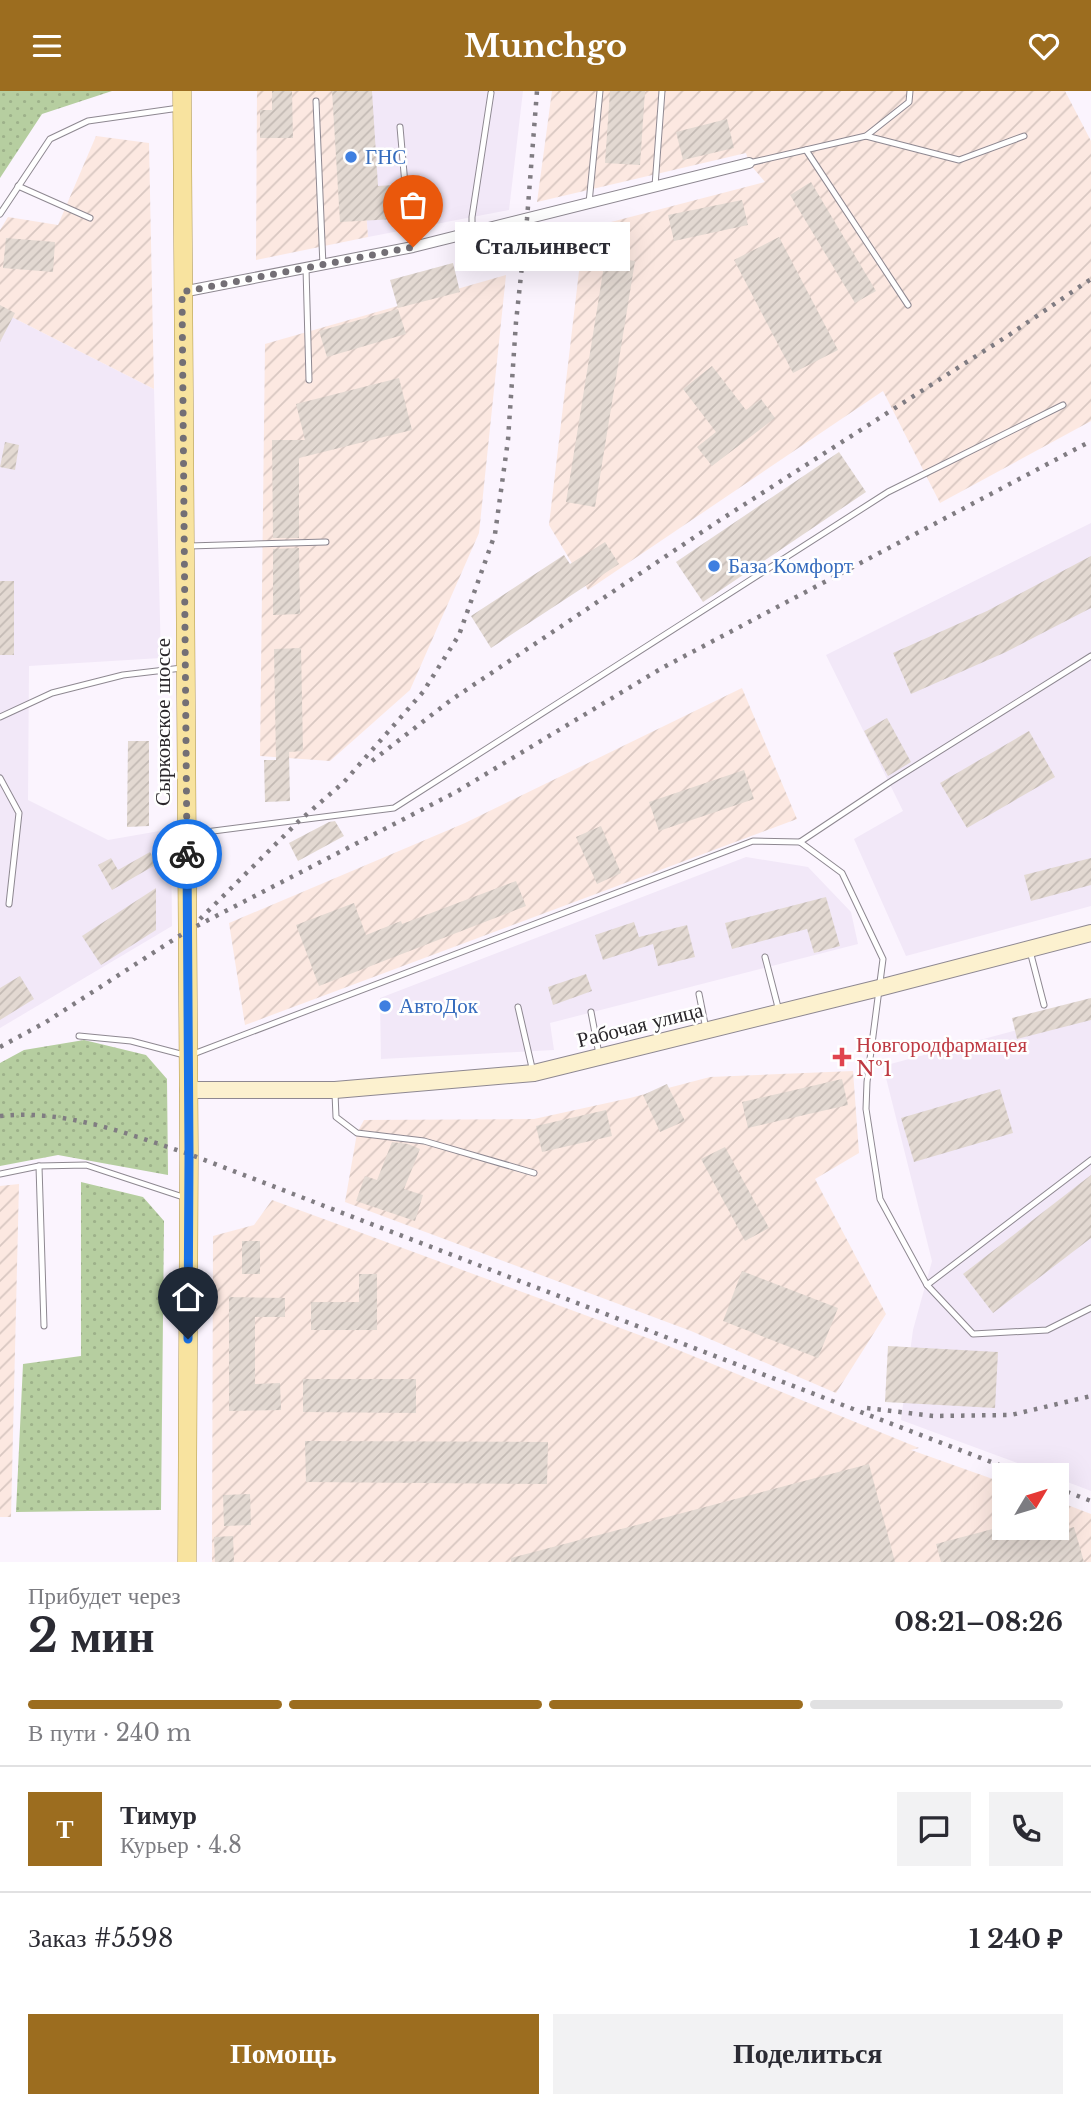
<!DOCTYPE html>
<html lang="ru">
<meta charset="utf-8">
<style>
body{margin:0;font-family:"Libre Baskerville",serif;background:#f2f2f3;color:#2b2b33;height:100vh;display:flex;flex-direction:column;font-size:26px;white-space:nowrap}
*{box-sizing:border-box;margin:0}
p{font-size:23px;color:#7c7c81}
.icon{flex:none;width:38px;height:38px;fill:none;stroke:currentColor;stroke-width:2;stroke-linecap:round;stroke-linejoin:round}
.map{position:relative;height:1471px;overflow:hidden}
.details{display:flex;flex-direction:column;background:#fff;flex:1}
.details>*{flex:none}
.needle{width:46px;rotate:52deg}
.tools{position:absolute;left:992px;top:1372px;display:grid;gap:14px}
.tools a{display:grid;place-items:center;width:77px;height:77px;border-radius:0px;background:#fff;box-shadow:0 7px 28px #0002;font-size:35px}
.pin{position:absolute;display:grid;place-items:center;width:60px;height:60px;color:#fff;margin:-72px -30px;border-radius:50% 50% 50% 0;rotate:-45deg;box-shadow:0 0 7px #0007}
.pin .icon{rotate:45deg}
.courier{position:absolute;display:grid;place-items:center;width:70px;height:70px;margin:-35px;border:5px solid #1a73e8;border-radius:50%;background:#fff;color:#222;box-shadow:0 2px 9px #0007}
.bubble{position:absolute;height:49px;border-radius:0px;background:#fff;box-shadow:0 7px 28px #0002;font-size:23px;font-weight:700;line-height:49px;text-align:center}
.head em{font-style:normal;font-weight:700}
.head div{display:flex;flex-direction:column-reverse}
.head{display:flex;align-items:center;justify-content:space-between;height:119px;padding:0 28px}
h1{font-size:46px;font-weight:700;line-height:52px}
.bar{display:grid;grid-template-columns:repeat(4,1fr);gap:10px 7px;align-content:center;height:84px;padding:0 28px}
.bar i{height:9px;border-radius:5px;background:#e1e1e2}
.bar .current{background:#9c6d1f}
.bar p{grid-column:span 4}
.line{display:flex;align-items:center;gap:18px;padding:0 28px;border-top:2px solid #e1e1e2}
.line div{flex:1}
.round{display:grid;place-items:center;flex:none;width:74px;height:74px;border-radius:0px;background:#f2f2f3}
.action{display:flex;gap:14px;margin-top:auto;padding:14px 28px}
.action a{flex:1;height:80px;border-radius:0px;background:#9c6d1f;color:#fff;font-size:28px;font-weight:700;line-height:80px;text-align:center}
.action a+a{background:#f2f2f3;color:#2b2b33}
header{display:flex;justify-content:space-between;align-items:center;height:91px;padding:0 28px;background:#9c6d1f;color:#fff;font-size:32px;font-weight:700}
.map>svg:first-child{display:block}
.built{fill:#f2e8f8}
.industrial{fill:url(#industrial-furrows)}
.grass{fill:url(#grass-dots)}
.building{fill:url(#building-hatch)}
.lines{fill:none;stroke-linecap:round;stroke-linejoin:round}
.lane-casing{stroke:#8e8891;stroke-width:7}
.street-casing{stroke:#8e8891;stroke-width:12}
.secondary-casing{stroke:#8e8891;stroke-width:18}
.primary-casing{stroke:#ad964d;stroke-width:19}
.lane{stroke:#fff;stroke-width:5}
.street{stroke:#fff;stroke-width:10}
.secondary{stroke:#fcf1cf;stroke-width:16}
.primary{stroke:#f8e39f;stroke-width:18}
.rail{stroke:#807c82;stroke-width:4.5;stroke-dasharray:3.5 7;stroke-linecap:butt}
.done{stroke:#736f75;stroke-width:7;stroke-dasharray:0 12.6}
.route{stroke:#1a73e8;stroke-width:9}
.shop-dot{fill:#3f7fe0;stroke:#fff;stroke-width:2.5}
.health-dot{fill:#e0444e;stroke:#fff;stroke-width:2.5}
.labels{text-anchor:middle;dominant-baseline:central;stroke-width:5;stroke-linejoin:round;paint-order:stroke}
.shop-label{font-size:21px;fill:#366cbe;stroke:#fff;text-anchor:start}
.street-label{font-size:21px;fill:#2a272b;stroke:#fff}
.health-label{font-size:21px;fill:#be3a42;stroke:#fff;text-anchor:start}
</style>
<header><svg class="icon" aria-label="menu" viewBox="0 0 24 24"><path d="M4 6h16M4 12h16M4 18h16"/></svg>Munchgo<svg class="icon" aria-label="heart" viewBox="0 0 24 24"><path d="M12 20l-8-8c-3-5 5-10 8-4 3-6 11-1 8 4z"/></svg></header>
<div class="map">
<svg width="1091" height="1471" viewBox="0 0 1091 1471">
<defs>
<pattern id="industrial-furrows" width="10" height="10" patternUnits="userSpaceOnUse" patternTransform="scale(1.75)"><rect width="10" height="10" fill="#fce8e1"/><path d="M-1 1l2-2M0 10L10 0M9 11l2-2" fill="none" stroke="#d8c7c1"/></pattern>
<pattern id="grass-dots" width="8" height="8" patternUnits="userSpaceOnUse" patternTransform="scale(1.75)"><rect width="8" height="8" fill="#b6cea0"/><path d="M2 2h.1M6 6h.1" fill="none" stroke="#9db18a" stroke-width="1.8" stroke-linecap="round"/></pattern>
<pattern id="building-hatch" width="6" height="6" patternUnits="userSpaceOnUse" patternTransform="scale(1.75)"><rect width="6" height="6" fill="#e3d9d2"/><path d="M-1 1l2-2M0 6l6-6M5 7l2-2" fill="none" stroke="#c3bab4"/></pattern>
</defs>
<rect width="100%" height="100%" fill="#fbf4fe"/>
<g class="built">
<polygon points="357,0 523,0 509,119 368,146"/>
<polygon points="0,220 154,298 161,567 29,575 28,709 108,749 171,738 172,835 0,937"/>
<polygon points="1091,432 1091,815 906,865 854,748 903,720 826,564"/>
<polygon points="746,766 808,776 851,821 858,853 550,932 554,959 381,968 380,907"/>
<polygon points="1091,919 1091,1400 1057,1387 1057,1384 1050,1384 901,1329 913,1239 932,1170 883,975"/>
</g>
<g class="industrial">
<polygon points="257,0 357,0 368,146 256,169"/>
<polygon points="552,0 1065,0 1091,50 1091,330 940,412 883,300 588,499 549,434 584,138 765,91 749,72 746,62 537,111"/>
<polygon points="96,45 149,52 154,298 0,220 0,139 8,126 58,134"/>
<polygon points="506,184 479,442 410,599 330,670 260,665 265,253"/>
<polygon points="742,597 797,728 245,934 229,832 465,732"/>
<polygon points="853,980 859,1062 815,1088 886,1223 836,1302 691,1240 345,1111 357,1042 364,1029 534,1028 630,1007 710,986"/>
<polygon points="19,1093 11,1426 0,1426 0,1095"/>
<polygon points="272,1109 661,1252 919,1357 911,1359 1004,1392 1004,1437 1057,1437 1057,1410 1091,1423 1091,1471 212,1471 213,1145 254,1134"/>
</g>
<g class="grass">
<polygon points="0,0 112,0 42,23 0,87"/>
<polygon points="84,949 146,964 167,988 168,1084 58,1064 0,1075 0,972 24,959"/>
<polygon points="81,1091 143,1106 164,1130 161,1419 16,1421 23,1273 81,1265"/>
</g>
<g class="building">
<polygon points="272,0 292,0 293,47 260,47 260,19 272,19"/>
<polygon points="332,0 372,0 378,95 393,94 395,128 340,131"/>
<polygon points="610,0 645,0 640,74 605,72"/>
<polygon points="727,28 734,57 683,69 676,41"/>
<polygon points="811,91 876,200 855,212 790,104"/>
<polygon points="742,109 748,134 674,150 668,124"/>
<polygon points="611,131 619,132 617,167 635,170 595,416 566,411 607,156 602,156 603,144 609,145"/>
<polygon points="779,146 838,259 793,282 734,169"/>
<polygon points="6,147 55,151 53,181 3,177"/>
<polygon points="453,172 460,201 398,217 390,189"/>
<polygon points="0,214 15,222 0,251"/>
<polygon points="398,218 406,243 327,266 319,240"/>
<polygon points="712,275 746,319 761,308 775,327 712,375 697,356 716,341 683,298"/>
<polygon points="399,287 412,339 299,367 299,447 273,447 272,349 305,349 296,313"/>
<polygon points="5,351 19,354 15,379 0,376"/>
<polygon points="839,361 866,401 703,511 676,471"/>
<polygon points="605,451 619,473 491,557 471,525 564,464 570,473"/>
<polygon points="299,457 300,523 273,524 273,458"/>
<polygon points="1091,465 1091,517 1006,561 911,603 893,562 987,520"/>
<rect x="0" y="490" width="14" height="74"/>
<polygon points="301,557 303,660 289,661 290,710 265,711 264,669 276,669 274,558"/>
<polygon points="887,627 911,671 888,685 864,640"/>
<polygon points="1029,640 1055,686 967,737 940,692"/>
<polygon points="128,650 149,650 149,735 127,736"/>
<polygon points="744,679 754,708 659,740 649,711"/>
<polygon points="335,730 344,745 298,770 289,752 329,731"/>
<polygon points="601,735 621,782 597,793 576,746"/>
<polygon points="150,761 157,773 112,799 98,774 111,767 118,779"/>
<polygon points="1091,767 1091,794 1031,810 1024,784"/>
<polygon points="516,790 526,815 319,895 296,834 354,812 366,844 401,830 402,833"/>
<polygon points="156,797 156,839 101,874 82,845"/>
<polygon points="826,806 840,855 814,862 807,838 732,858 725,832"/>
<polygon points="634,831 639,846 687,834 695,866 658,875 653,853 603,869 595,844"/>
<polygon points="586,883 592,900 553,914 548,896"/>
<polygon points="20,885 34,908 0,929 0,897"/>
<polygon points="1091,907 1091,929 1017,948 1012,927"/>
<polygon points="842,988 848,1014 748,1037 742,1011"/>
<polygon points="667,993 685,1030 660,1041 643,1004"/>
<polygon points="1000,998 1013,1042 914,1071 901,1027"/>
<polygon points="606,1019 612,1045 542,1061 536,1035"/>
<polygon points="392,1051 408,1053 420,1058 404,1098 423,1104 415,1130 356,1110 365,1085 377,1089"/>
<polygon points="725,1056 769,1137 745,1150 701,1068"/>
<polygon points="1091,1084 1091,1147 993,1222 963,1183"/>
<rect x="242" y="1150" width="18" height="33"/>
<polygon points="742,1180 838,1217 818,1267 723,1230"/>
<polygon points="359,1183 377,1183 377,1239 311,1239 311,1211 359,1211"/>
<polygon points="229,1206 285,1207 285,1226 255,1226 255,1293 280,1292 281,1319 229,1320"/>
<polygon points="888,1255 998,1261 995,1317 885,1311"/>
<polygon points="303,1288 416,1288 416,1322 303,1321"/>
<polygon points="305,1350 548,1351 547,1393 306,1391"/>
<polygon points="869,1373 895,1471 511,1471 511,1467"/>
<polygon points="250,1403 251,1434 224,1435 223,1404"/>
<polygon points="1004,1435 1004,1437 1046,1437 1048,1443 1074,1436 1084,1471 941,1471 936,1453"/>
<polygon points="233,1445 234,1471 215,1471 214,1446"/>
</g>
<g class="lines">
<g class="lane-casing">
<g id="lane">
<polyline points="316,10 323,175"/>
<polyline points="400,36 408,128 413,156"/>
<polyline points="866,45 959,69 1024,45"/>
<polyline points="806,59 908,214"/>
<polyline points="749,72 866,45 909,11 910,0"/>
<polyline points="18,95 90,127"/>
<polyline points="655,95 662,0"/>
<polyline points="589,112 600,0"/>
<polyline points="0,123 50,48 88,30 179,17"/>
<polyline points="472,141 472,126 491,2"/>
<polyline points="306,177 309,289"/>
<polyline points="189,455 326,451"/>
<polyline points="0,626 52,602 123,584 182,577"/>
<polyline points="0,687 19,722 9,813"/>
<polyline points="190,743 394,717 888,401 1063,314"/>
<polyline points="800,751 890,691 1091,565"/>
<polyline points="1030,860 1044,914"/>
<polyline points="765,866 779,920"/>
<polyline points="699,903 706,938"/>
<polyline points="518,916 533,981"/>
<polyline points="591,921 599,963"/>
<polyline points="79,945 131,950 188,965 753,750 800,751 842,782 883,868 867,991 866,1018 880,1108 927,1194 973,1243 1047,1239 1091,1217"/>
<polyline points="335,1002 336,1026 357,1042 424,1050 534,1082"/>
<polyline points="39,1075 44,1235"/>
<polyline points="0,1083 39,1075 86,1074 186,1107"/>
<polyline points="927,1194 1091,1069"/>
</g>
</g>
<g class="street-casing">
<polyline id="street" points="182,201 413,156 749,72"/>
</g>
<g class="secondary-casing">
<polyline id="secondary" points="188,999 335,999 534,982 879,897 1091,842"/>
</g>
<g class="primary-casing">
<polyline id="primary" points="182,0 189,1063 187,1471"/>
</g>
<use href="#lane" class="lane"/>
<use href="#street" class="street"/>
<use href="#secondary" class="secondary"/>
<use href="#primary" class="primary"/>
<g class="rail">
<polyline points="372,670 451,609 717,431 1009,244 1091,188"/>
<polyline points="200,828 299,730 344,691 423,601 459,544 495,443 508,349 516,231 527,128 537,0"/>
<polyline points="0,956 46,931 187,840 456,701 662,577 1091,350"/>
<path d="M0,1025c65,-7 128,18 189,38l836,321"/>
<polyline points="867,1317 933,1325 1011,1324 1091,1305"/>
<polyline points="1057,1397 1091,1410"/>
</g>
</g>
<g class="lines">
<polyline class="done" points="187,763 182,201 413,156"/>
<polyline class="route" points="187,763 189,1063 188,1248"/>
</g>
<g class="shop-dot">
<circle cx="351" cy="66" r="7"/>
<circle cx="714" cy="475" r="7"/>
<circle cx="385" cy="915" r="7"/>
</g>
<path class="health-dot" d="M838.5 955.5h7v7h7v7h-7v7h-7v-7h-7v-7h7z"/>
<g class="labels">
<g class="shop-label">
<text x="365" y="66">ГНС</text>
<text x="728" y="475">База Комфорт</text>
<text x="399" y="915">АвтоДок</text>
</g>
<g class="street-label">
<text transform="translate(163 631) rotate(-90)">Сырковское шоссе</text>
<text transform="translate(640 934) rotate(-14)">Рабочая улица</text>
</g>
<g class="health-label">
<text x="856" y="954">Новгородфармацея<tspan x="856" dy="24">№1</tspan></text>
</g>
</g>
</svg>
<div class="tools">
<a><svg class="needle" viewBox="-14 -14 28 28"><path d="M0-13l5 13h-10z" fill="#e53935"/><path d="M0 13l5-13h-10z" fill="#7c7c81"/></svg></a>
</div>
<div class="pin" style="left:413px;top:156px;background:#ea580c"><svg class="icon" aria-label="bag" viewBox="0 0 24 24"><path d="M5 8h14l-1 12H6zM9 8a3 3 0 0 1 6 0"/></svg></div>
<div class="pin" style="left:188px;top:1248px;background:#1f2937"><svg class="icon" aria-label="home" viewBox="0 0 24 24"><path d="M3 11l9-7 9 7M6 9v11h12V9"/></svg></div>
<div class="courier" style="left:187px;top:763px"><svg class="icon" aria-label="bike" viewBox="0 0 24 24"><circle cx="6" cy="16" r="4"/><circle cx="18" cy="16" r="4"/><path d="M6 16l4-8h5l3 8M10 8l3 8H6M13 5h3"/></svg></div>
<div class="bubble" style="left:455px;top:131px;width:175px">Стальинвест</div>
</div>
<section class="details">
<div class="head"><div><h1>2 мин</h1><p>Прибудет через</p></div><em>08:21–08:26</em></div>
<div class="bar"><i class="current"></i><i class="current"></i><i class="current"></i><i></i><p>В пути · 240 m</p></div>
<div class="line" style="height:126px"><b class="round" style="background:#9c6d1f;color:#fff">Т</b><div><b>Тимур</b><p>Курьер · 4.8</p></div><a class="round"><svg class="icon" aria-label="chat" viewBox="0 0 24 24"><path d="M4 5h16v11H9l-5 4z"/></svg></a><a class="round"><svg class="icon" aria-label="phone" viewBox="0 0 24 24"><path d="M5 4h4l2 5-3 2q2 4 5 5l2-3 5 2v4C11 20 4 13 5 4z"/></svg></a></div>
<div class="line" style="height:91px"><div>Заказ #5598</div><b>1 240 ₽</b></div>
<div class="action"><a>Помощь</a><a>Поделиться</a></div>
</section>
